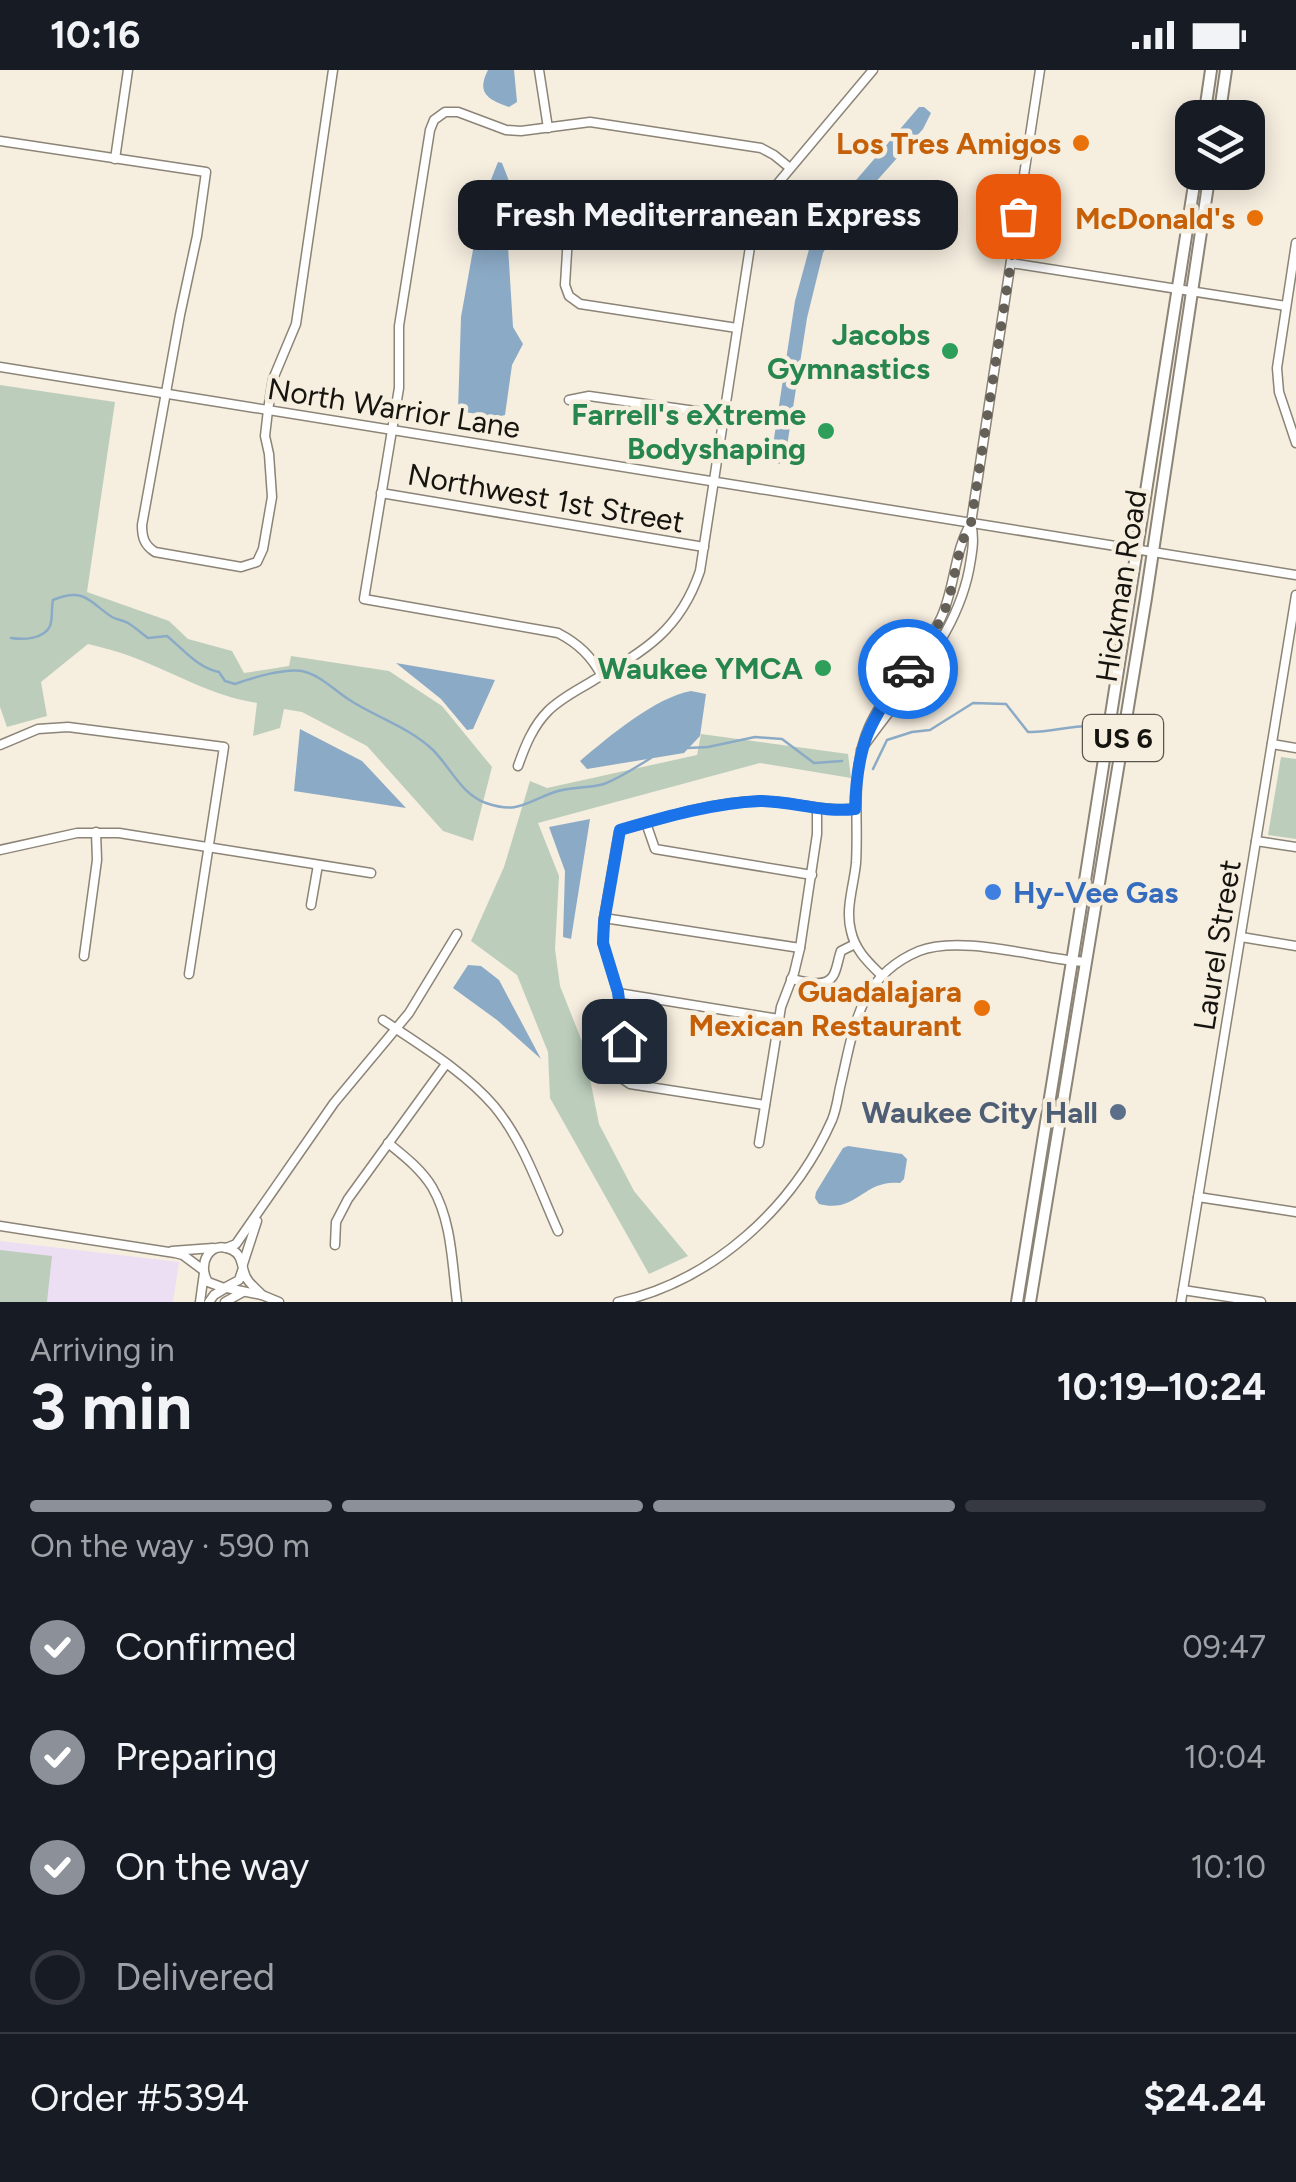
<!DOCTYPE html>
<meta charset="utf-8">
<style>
body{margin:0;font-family:Figtree,sans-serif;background:#242831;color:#f1f3f6;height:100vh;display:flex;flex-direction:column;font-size:38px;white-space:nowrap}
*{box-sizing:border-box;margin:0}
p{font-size:32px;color:#9ea1a6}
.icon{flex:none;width:55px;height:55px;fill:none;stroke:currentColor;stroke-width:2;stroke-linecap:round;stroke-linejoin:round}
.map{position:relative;height:1232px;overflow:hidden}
.drawer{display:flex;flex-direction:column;background:#171b24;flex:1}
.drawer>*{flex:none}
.fabs{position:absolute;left:1175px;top:30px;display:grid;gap:20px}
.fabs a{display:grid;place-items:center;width:90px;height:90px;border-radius:20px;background:#171b24;box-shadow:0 5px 25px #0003;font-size:50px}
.pin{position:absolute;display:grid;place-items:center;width:85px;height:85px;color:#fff;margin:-42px;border-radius:20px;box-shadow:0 5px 15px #0006}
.courier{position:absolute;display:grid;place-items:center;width:100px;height:100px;margin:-50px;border:8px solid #1a73e8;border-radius:50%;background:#fff;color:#222;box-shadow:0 2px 12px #0007}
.bubble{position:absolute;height:70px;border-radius:20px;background:#171b24;box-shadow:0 5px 25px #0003;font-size:32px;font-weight:700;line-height:70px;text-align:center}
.summary em{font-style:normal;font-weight:700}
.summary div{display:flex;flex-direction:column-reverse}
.summary{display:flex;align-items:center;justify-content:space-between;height:170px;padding:0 30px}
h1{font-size:65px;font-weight:700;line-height:75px}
.bar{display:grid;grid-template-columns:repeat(4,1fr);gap:15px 10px;align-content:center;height:120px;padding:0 30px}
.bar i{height:12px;border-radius:8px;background:#363941}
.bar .current{background:#8c9099}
.bar p{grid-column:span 4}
.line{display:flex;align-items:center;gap:25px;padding:0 30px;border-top:2px solid #363941}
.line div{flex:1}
ol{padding:0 30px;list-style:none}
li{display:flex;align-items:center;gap:30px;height:110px}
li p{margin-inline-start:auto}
li .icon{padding:10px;border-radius:50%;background:#8c9099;color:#fff;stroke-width:4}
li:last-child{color:#9ea1a6}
li i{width:55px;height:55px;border:5px solid #363941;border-radius:50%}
.status{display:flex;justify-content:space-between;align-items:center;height:70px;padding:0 50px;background:#171b24;direction:ltr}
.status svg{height:28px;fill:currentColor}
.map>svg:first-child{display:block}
.education{fill:#ecdff4}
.green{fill:#bccebb}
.water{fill:#8baac6}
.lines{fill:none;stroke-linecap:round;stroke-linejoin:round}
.stream{stroke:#8baac6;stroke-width:2.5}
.minor-casing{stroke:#8b8477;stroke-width:11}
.highway-casing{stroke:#8b8477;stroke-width:14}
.minor{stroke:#fff;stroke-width:8}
.highway{stroke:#fff;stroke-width:10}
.done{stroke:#646058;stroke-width:10;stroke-dasharray:0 18}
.route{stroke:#1a73e8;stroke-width:12}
.food-dot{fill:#e8710a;stroke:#f6eedf;stroke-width:4}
.leisure-dot{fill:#2e9e5b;stroke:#f6eedf;stroke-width:4}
.shop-dot{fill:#3f7fe0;stroke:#f6eedf;stroke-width:4}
.service-dot{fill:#5c6f8a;stroke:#f6eedf;stroke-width:4}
.labels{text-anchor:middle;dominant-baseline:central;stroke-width:9;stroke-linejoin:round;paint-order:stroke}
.shield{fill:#f6eedf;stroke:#59554d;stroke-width:2.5}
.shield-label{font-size:28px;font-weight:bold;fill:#16140f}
.food-label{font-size:30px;font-weight:bold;fill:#c56008;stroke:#f6eedf;text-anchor:end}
.leisure-label{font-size:30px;font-weight:bold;fill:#27864d;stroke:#f6eedf;text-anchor:end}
.street-label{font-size:30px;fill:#16140f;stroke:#f6eedf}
.shop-label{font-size:30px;font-weight:bold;fill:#366cbe;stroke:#f6eedf;text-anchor:start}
.service-label{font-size:30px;font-weight:bold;fill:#4e5e75;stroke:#f6eedf;text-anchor:end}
</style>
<div class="status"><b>10:16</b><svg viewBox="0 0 49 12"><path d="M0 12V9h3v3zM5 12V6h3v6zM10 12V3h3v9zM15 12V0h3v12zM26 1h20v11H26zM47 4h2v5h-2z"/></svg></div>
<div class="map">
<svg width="1296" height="1232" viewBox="0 0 1296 1232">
<rect width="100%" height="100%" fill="#f6eedf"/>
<polygon class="education" points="0,1171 179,1192 173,1232 0,1232"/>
<g class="green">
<path d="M0,315l115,17 -28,190 82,29 19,18 44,12 12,22 45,-7 2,-10 98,15 53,35 50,61 -19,74 -30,-10 -76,-85 -65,-34 -18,-3 -4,19 -27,8 4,-33c-45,-7 -80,-29 -122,-45 -15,-6 -31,-10 -47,-14l-47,38 6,34 -40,11 -7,-20z"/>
<polygon points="701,664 848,684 851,708 760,693 538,753 559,806 555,879 560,916 583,974 599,1054 634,1121 688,1186 649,1204 550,1028 548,982 517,905 471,871 504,797 530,711 547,718 697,685"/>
<polygon points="1281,687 1296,689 1296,769 1268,765"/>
<polygon points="0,1180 52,1186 47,1232 0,1232"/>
</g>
<g class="water">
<path d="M488,0h26l3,32 -8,5c-21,-7 -33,-14 -21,-37z"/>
<polygon points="919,37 924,37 931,43 923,59 839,153 823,183 807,248 785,389 779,394 771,388 795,231 811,172 826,145"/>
<polygon points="498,92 502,93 511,116 506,144 513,257 523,274 512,295 505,345 497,347 458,341 461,247 481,135"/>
<polygon points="396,593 495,610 473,659 467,660 441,629"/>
<path d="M691,621l15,3 -6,42 -16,17 -97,16 -7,-8c28,-24 76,-64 111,-70z"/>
<polygon points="300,659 362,691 406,738 294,721"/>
<polygon points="590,749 571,869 563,867 565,801 549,757"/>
<polygon points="468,895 481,896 499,910 541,989 497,950 453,918"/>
<path d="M848,1076l54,8 5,5 -3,20 -4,4c-37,-4 -43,31 -81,21l-4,-6 1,-6 27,-44z"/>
</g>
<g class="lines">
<g class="stream">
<path d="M11,568c13,2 33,1 39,-12 3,-8 1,-17 3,-26 32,-13 36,2 59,17 5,3 11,3 16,6 7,4 14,11 20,15l19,-2c17,14 31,32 52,36l6,9 10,3c16,-6 50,-16 67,-13 18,4 31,18 46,28 27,18 61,28 85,51 18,18 28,44 53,53 31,11 39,0 66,-10 16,-7 36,-4 52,-9 16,-6 32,-17 47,-26"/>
<polyline points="688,678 708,677 755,667 782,669 814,693 842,691"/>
<path d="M873,699l14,-29 25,-8 18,-2 43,-27 33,1 22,28c20,1 40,-6 61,-6"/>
</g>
<g class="minor-casing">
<g id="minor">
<polyline points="539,0 548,58"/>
<path d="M0,71l206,31 -9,64 -17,79 -38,210c0,12 2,20 13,27l86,15 16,-5 6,-13 9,-52 -3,-43 -4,-18 3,-26 5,-31 23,-55 37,-254"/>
<polyline points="115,89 128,0"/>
<polyline points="1296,173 1277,298 1279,322 1296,373"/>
<polyline points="1011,193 1286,236"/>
<polyline points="737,258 580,234 569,226 565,215 568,166 575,150 590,145 750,169"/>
<polyline points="0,297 1296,505"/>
<polyline points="569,330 589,326 724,345"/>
<polyline points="381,423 704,477"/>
<path d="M602,606c-11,-20 -23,-32 -44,-43l-194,-34 35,-211v-62l31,-196 4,-10 11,-8h13l48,18 15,1 69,-9 171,26 13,7 16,13"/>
<polyline points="1272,674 1296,678"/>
<polyline points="0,675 38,659 68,657 224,677 189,904"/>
<path d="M861,680c40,-58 94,-109 108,-180 3,-17 6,-30 2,-47l69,-453"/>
<path d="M518,696c7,-20 15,-40 30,-55 13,-13 30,-21 46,-31 52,-30 86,-50 106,-109l54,-350 14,-26 105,-125"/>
<polyline points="646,753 655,779 812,805"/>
<polyline points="1256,771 1296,777"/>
<polyline points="0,780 77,763 119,763 371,803"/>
<polyline points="311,835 318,795"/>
<polyline points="604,848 800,878"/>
<polyline points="1241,867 1296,876"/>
<polyline points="84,886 97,790 96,762"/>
<path d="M881,905c-13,-13 -26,-25 -30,-44 -6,-22 3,-46 5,-68 3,-47 -6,-92 13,-136 18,-40 53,-70 72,-109 14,-30 13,-67 30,-95"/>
<path d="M791,909c12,2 34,10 42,-3 4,-6 5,-17 8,-25l14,-7"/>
<polyline points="618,923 779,949"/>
<path d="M383,950c38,26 81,51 111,86 30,36 45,83 64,125"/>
<path d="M765,1035l-135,-21 -9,-6 -2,-9 5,-28 -6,-48 -15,-50 1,-25 15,-86 1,-2c45,-13 93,-28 140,-29 32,0 63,11 95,8"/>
<path d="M388,1073c16,13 33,26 44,44 20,34 20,77 25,115"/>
<polyline points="759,1073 781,937 794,903 800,878 817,764 817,739"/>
<polyline points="1198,1127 1296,1142"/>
<polyline points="0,1156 175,1183 183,1185 203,1200"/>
<polyline points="335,1175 336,1152 348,1129 446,994"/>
<polyline points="226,1178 236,1174 334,1033 409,943 457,864"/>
<polyline points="172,1181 213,1178"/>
<polyline points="243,1194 257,1151"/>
<path d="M243,1198l-4,12 -15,8 -16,-6c-11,-17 1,-43 24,-32 11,5 9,17 14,27 3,7 11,12 16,18"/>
<polyline points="227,1218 262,1225 279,1232"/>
<polyline points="1183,1220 1261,1232"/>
<polyline points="200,1232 204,1203"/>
<polyline points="209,1232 214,1225 224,1219"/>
<polyline points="225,1232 243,1222"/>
<path d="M618,1232c95,-21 175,-94 214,-182 5,-12 6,-25 9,-37 13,-56 18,-107 78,-132 43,-17 119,8 166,11"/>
<polyline points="1181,1232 1296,525"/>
</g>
</g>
<g class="highway-casing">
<g id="highway">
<polyline points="1204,48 1211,0"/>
<polyline points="1219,48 1226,0"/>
<polyline points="1017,1232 1084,817 1196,102"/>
<polyline points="1030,1232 1146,528 1210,102"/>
</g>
</g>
<use href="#minor" class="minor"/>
<use href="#highway" class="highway"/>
</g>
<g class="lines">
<path class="done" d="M908,599c14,-20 29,-38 38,-62 10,-27 10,-59 25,-84l47,-307"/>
<path class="route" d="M624,971l-6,-49 -15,-49 1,-21 16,-92c45,-13 93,-27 140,-29 32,0 62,12 95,8 2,-66 14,-87 53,-140"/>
</g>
<g class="food-dot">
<circle cx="1081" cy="73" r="10"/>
<circle cx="1255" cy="148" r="10"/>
<circle cx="982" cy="938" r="10"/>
</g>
<g class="leisure-dot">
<circle cx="950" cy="281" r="10"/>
<circle cx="826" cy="361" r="10"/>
<circle cx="823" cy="598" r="10"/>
</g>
<circle class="shop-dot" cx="993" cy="822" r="10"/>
<circle class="service-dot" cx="1118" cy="1042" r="10"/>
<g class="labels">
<rect class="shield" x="1083" y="645" width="80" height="46" rx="8"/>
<g class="shield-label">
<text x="1123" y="668">US 6</text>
</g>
<g class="food-label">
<text x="1061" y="73">Los Tres Amigos</text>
<text x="1235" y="148">McDonald's</text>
<text x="962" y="921">Guadalajara<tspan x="962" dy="34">Mexican Restaurant</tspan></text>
</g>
<g class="leisure-label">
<text x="930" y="264">Jacobs<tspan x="930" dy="34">Gymnastics</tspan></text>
<text x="806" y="344">Farrell's eXtreme<tspan x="806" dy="34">Bodyshaping</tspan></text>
<text x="803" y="598">Waukee YMCA</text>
</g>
<g class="street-label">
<text transform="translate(394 338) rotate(9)">North Warrior Lane</text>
<text transform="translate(546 428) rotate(10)">Northwest 1st Street</text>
<text transform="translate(1121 516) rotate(-81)">Hickman Road</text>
<text transform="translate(1217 875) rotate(-81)">Laurel Street</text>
</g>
<g class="shop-label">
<text x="1013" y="822">Hy-Vee Gas</text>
</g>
<g class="service-label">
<text x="1098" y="1042">Waukee City Hall</text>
</g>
</g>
</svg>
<div class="fabs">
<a><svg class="icon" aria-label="layers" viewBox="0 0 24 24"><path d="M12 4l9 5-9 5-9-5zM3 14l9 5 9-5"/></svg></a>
</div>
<div class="pin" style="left:1018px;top:146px;background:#ea580c"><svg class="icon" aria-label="bag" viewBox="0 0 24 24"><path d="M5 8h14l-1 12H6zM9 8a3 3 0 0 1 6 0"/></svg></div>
<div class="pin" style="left:624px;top:971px;background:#1f2937"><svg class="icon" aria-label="home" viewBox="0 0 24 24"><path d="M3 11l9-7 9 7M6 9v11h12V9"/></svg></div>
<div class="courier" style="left:908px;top:599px"><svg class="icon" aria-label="car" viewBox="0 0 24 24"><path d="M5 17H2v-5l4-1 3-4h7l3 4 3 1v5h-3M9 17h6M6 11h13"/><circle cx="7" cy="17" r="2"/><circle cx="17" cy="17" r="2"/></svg></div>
<div class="bubble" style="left:458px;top:110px;width:500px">Fresh Mediterranean Express</div>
</div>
<section class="drawer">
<div class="summary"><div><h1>3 min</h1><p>Arriving in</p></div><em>10:19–10:24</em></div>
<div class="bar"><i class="current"></i><i class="current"></i><i class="current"></i><i></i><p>On the way · 590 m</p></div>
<ol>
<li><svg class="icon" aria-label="check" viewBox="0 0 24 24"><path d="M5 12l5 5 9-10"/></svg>Confirmed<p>09:47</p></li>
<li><svg class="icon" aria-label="check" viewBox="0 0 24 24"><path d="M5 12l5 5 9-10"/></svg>Preparing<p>10:04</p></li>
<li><svg class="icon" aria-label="check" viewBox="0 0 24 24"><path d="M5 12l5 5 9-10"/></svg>On the way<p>10:10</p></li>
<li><i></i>Delivered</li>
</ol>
<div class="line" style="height:130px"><div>Order #5394</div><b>$24.24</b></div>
</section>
